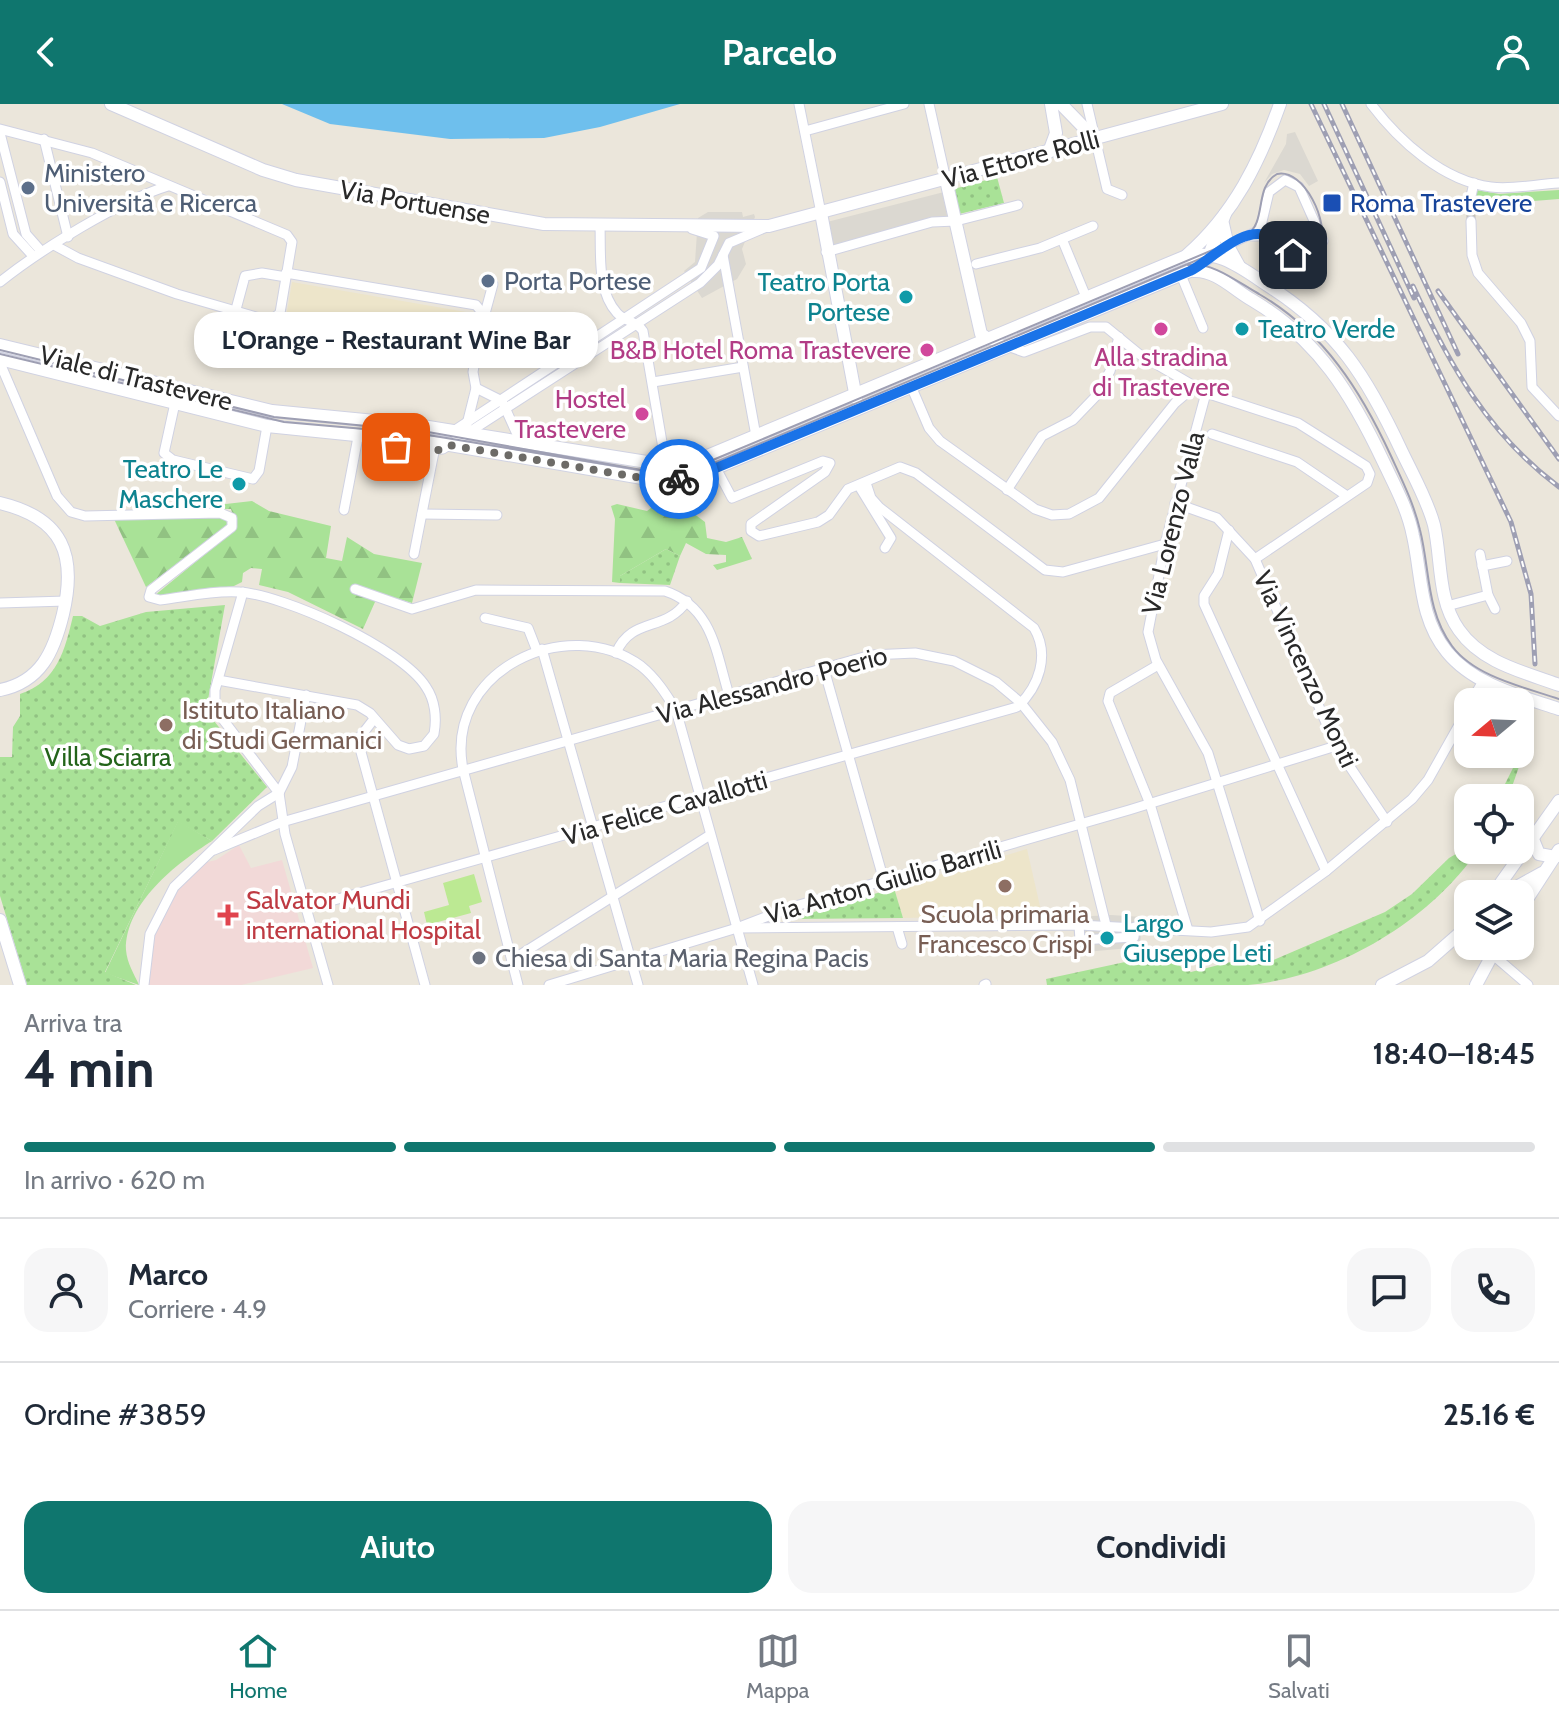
<!DOCTYPE html>
<html lang="it">
<meta charset="utf-8">
<style>
body{margin:0;font-family:Cabin,sans-serif;background:#f6f6f7;color:#1f2937;height:100vh;display:flex;flex-direction:column;font-size:30px;white-space:nowrap}
*{box-sizing:border-box;margin:0}
p{font-size:26px;color:#747a83}
.icon{flex:none;width:44px;height:44px;fill:none;stroke:currentColor;stroke-width:2;stroke-linecap:round;stroke-linejoin:round}
.map{position:relative;height:881px;overflow:hidden}
.details{display:flex;flex-direction:column;background:#fff;flex:1}
.details>*{flex:none}
.needle{width:52px;rotate:251deg}
.fabs{position:absolute;left:1454px;top:584px;display:grid;gap:16px}
.fabs a{display:grid;place-items:center;width:80px;height:80px;border-radius:16px;background:#fff;box-shadow:0 4px 12px #0003;font-size:40px}
.pin{position:absolute;display:grid;place-items:center;width:68px;height:68px;color:#fff;margin:-34px;border-radius:16px;box-shadow:0 4px 12px #0006}
.courier{position:absolute;display:grid;place-items:center;width:80px;height:80px;margin:-40px;border:6px solid #1a73e8;border-radius:50%;background:#fff;color:#222;box-shadow:0 2px 10px #0007}
.bubble{position:absolute;height:56px;border-radius:24px;background:#fff;box-shadow:0 4px 12px #0003;font-size:26px;font-weight:700;line-height:56px;text-align:center}
.head em{font-style:normal;font-weight:700}
.head div{display:flex;flex-direction:column-reverse}
.head{display:flex;align-items:center;justify-content:space-between;height:136px;padding:0 24px}
h1{font-size:52px;font-weight:700;line-height:60px}
.bar{display:grid;grid-template-columns:repeat(4,1fr);gap:12px 8px;align-content:center;height:96px;padding:0 24px}
.bar i{height:10px;border-radius:6px;background:#e0e1e3}
.bar .selected{background:#0f766e}
.bar p{grid-column:span 4}
.line{display:flex;align-items:center;gap:20px;padding:0 24px;border-top:2px solid #e0e1e3}
.line div{flex:1}
.round{display:grid;place-items:center;flex:none;width:84px;height:84px;border-radius:24px;background:#f6f6f7}
.button{display:flex;gap:16px;margin-top:auto;padding:16px 24px}
.button a{flex:1;height:92px;border-radius:24px;background:#0f766e;color:#fff;font-size:32px;font-weight:700;line-height:92px;text-align:center}
.button a+a{background:#f6f6f7;color:#1f2937}
header{display:flex;justify-content:space-between;align-items:center;height:104px;padding:0 24px;background:#0f766e;color:#fff;font-size:36px;font-weight:700}
.dock{display:flex;justify-content:space-around;align-items:center;height:112px;border-top:2px solid #e0e1e3;background:#fff;font-size:22px;color:#747a83}
.dock a{display:grid;justify-items:center;gap:4px}
.dock .selected{color:#0f766e}
.map>svg:first-child{display:block}
.education{fill:#ede5ca}
.medical{fill:#f2d9d8}
.grass{fill:#a9e297}
.forest{fill:url(#forest-firs)}
.park{fill:url(#park-dots)}
.pitch{fill:#bce993}
.plaza{fill:#dbd8d1}
.water{fill:#6ebfed}
.lines{fill:none;stroke-linecap:round;stroke-linejoin:round}
.street-tunnel{stroke:#c4c0b7;stroke-width:9;stroke-dasharray:9 4.5;stroke-linecap:butt}
.street-casing{stroke:#d0d2e2;stroke-width:11}
.secondary-casing{stroke:#d0d2e2;stroke-width:14}
.street{stroke:#fff;stroke-width:9}
.secondary{stroke:#fff;stroke-width:12}
.tram{stroke:#9e9fb3;stroke-width:2}
.rail-casing{stroke:#9e9fb3;stroke-width:5}
.rail{stroke:#fff;stroke-width:2;stroke-dasharray:6;stroke-linecap:butt}
.done{stroke:#6d6b67;stroke-width:8;stroke-dasharray:0 14.4}
.route{stroke:#1a73e8;stroke-width:10}
.service-dot{fill:#5c6f8a;stroke:#fff;stroke-width:3}
.transit-dot{fill:#1a4fb4;stroke:#fff;stroke-width:3}
.culture-dot{fill:#0f9aa8;stroke:#fff;stroke-width:3}
.hotel-dot{fill:#d1479c;stroke:#fff;stroke-width:3}
.education-dot{fill:#8d6e63;stroke:#fff;stroke-width:3}
.health-dot{fill:#e0444e;stroke:#fff;stroke-width:3}
.worship-dot{fill:#6b7280;stroke:#fff;stroke-width:3}
.labels{text-anchor:middle;dominant-baseline:central;stroke-width:7;stroke-linejoin:round;paint-order:stroke}
.street-label{font-size:26px;fill:#292929;stroke:#fff}
.service-label{font-size:26px;fill:#4e5e75;stroke:#fff;text-anchor:start}
.transit-label{font-size:26px;fill:#164399;stroke:#fff;text-anchor:start}
.culture-label{font-size:26px;fill:#0d838f;stroke:#fff;text-anchor:end}
.hotel-label{font-size:26px;fill:#b23c85;stroke:#fff;text-anchor:end}
.education-label{font-size:26px;fill:#785e54;stroke:#fff;text-anchor:start}
.park-label{font-size:26px;fill:#23641a;stroke:#fff}
.health-label{font-size:26px;fill:#be3a42;stroke:#fff;text-anchor:start}
.worship-label{font-size:26px;fill:#5b616d;stroke:#fff;text-anchor:start}
</style>
<header><svg class="icon" aria-label="back" viewBox="0 0 24 24"><path d="M15 5l-7 7 7 7"/></svg>Parcelo<svg class="icon" aria-label="person" viewBox="0 0 24 24"><circle cx="12" cy="8" r="4"/><path d="M4 21q1-7 8-7t8 7"/></svg></header>
<div class="map">
<svg width="1559" height="881" viewBox="0 0 1559 881">
<defs>
<pattern id="forest-firs" width="22" height="20" patternUnits="userSpaceOnUse" patternTransform="scale(2)"><rect width="22" height="20" fill="#a9e297"/><path d="M5 1l3.5 6h-7zM16 11l3.5 6h-7z" fill="#91c282"/></pattern>
<pattern id="park-dots" width="8" height="8" patternUnits="userSpaceOnUse" patternTransform="scale(2)"><rect width="8" height="8" fill="#a9e297"/><path d="M2 2h.1M6 6h.1" fill="none" stroke="#91c282" stroke-width="1.8" stroke-linecap="round"/></pattern>
</defs>
<rect width="100%" height="100%" fill="#ebe6db"/>
<g class="education">
<polygon points="292,178 472,209 468,240 440,236 424,241 286,214"/>
<polygon points="1027,745 1042,811 903,814 894,784"/>
</g>
<polygon class="medical" points="239,741 251,764 282,756 313,864 241,881 144,881 146,850 162,801 195,761 216,756"/>
<g class="grass">
<polygon points="1476,86 1499,90 1559,86 1559,95 1522,98 1474,93"/>
<path d="M178,717l34,20c-35,22 -87,62 -86,109 1,13 8,24 13,35l-34,-12z"/>
</g>
<g class="forest">
<polygon points="674,392 680,393 685,403 705,418 707,434 726,438 742,433 752,455 717,466 713,461 726,458 726,451 706,450 686,439 680,452 666,445 620,472 620,479 612,478 615,415 611,402 617,400 647,407 655,401 665,402"/>
<polygon points="252,397 269,407 331,422 326,454 342,457 347,433 374,450 422,459 412,499 379,489 363,525 288,488 259,481 262,465 251,464 243,469 242,478 234,482 154,492 237,424 231,405 217,405 217,401"/>
<polygon points="225,414 228,421 146,483 114,415"/>
</g>
<g class="park">
<polygon points="997,73 1004,99 959,110 954,85"/>
<polygon points="666,445 680,452 670,481 620,479 620,472"/>
<path d="M225,501l-19,106 61,76 -55,54 -34,-19 -73,150 31,13h-109l-27,-89v-139h12l1,-30 7,-11v-22c37,-12 45,-44 53,-78h9l18,10 46,-14z"/>
<polygon points="1520,617 1534,620 1508,694 1498,694 1520,650"/>
<path d="M1468,743v3h10c-49,72 -143,127 -230,135 -66,0 -135,0 -201,0l-1,-6 93,-20h28l24,13 67,-17 4,10 123,-53 27,-18 37,-36z"/>
<polygon points="894,784 903,814 793,815 794,814"/>
</g>
<polygon class="pitch" points="474,770 482,798 469,802 471,809 427,821 424,808 449,801 443,779"/>
<g class="plaza">
<polygon points="1295,28 1318,77 1309,82 1300,70 1284,66 1272,70 1264,79 1286,40 1287,30"/>
<polygon points="944,88 947,112 832,143 827,118"/>
<polygon points="742,108 743,113 754,110 755,113 742,145 746,160 737,175 702,194 684,167 695,158 698,114 708,108"/>
<polygon points="1311,116 1318,137 1312,146 1301,148 1279,132"/>
<polygon points="1111,811 1142,813 1140,843 1075,849 1073,813"/>
</g>
<polygon class="water" points="282,0 680,0 600,23 544,34 450,35 330,20"/>
<g class="lines">
<polyline class="street-tunnel" points="1471,117 1471,92"/>
<g class="street-casing">
<g id="street">
<polyline points="799,0 821,109"/>
<polyline points="929,0 946,76"/>
<polyline points="1087,0 1107,85 1122,91"/>
<path d="M1371,0c28,37 72,77 120,83 22,3 45,-3 68,-4"/>
<polyline points="0,25 92,49 287,131 292,138 280,209 270,217 177,190 78,154 54,141"/>
<polyline points="805,27 904,0"/>
<polyline points="0,29 26,130 41,147"/>
<polyline points="44,35 68,133"/>
<polyline points="0,78 13,130 33,152"/>
<polyline points="1471,92 1474,79"/>
<polyline points="1471,117 1472,151 1478,169 1521,219 1530,237 1532,283 1559,312"/>
<path d="M600,122c1,29 -3,65 17,87 8,9 20,8 26,18l20,117"/>
<polyline points="1062,135 1086,193"/>
<polyline points="826,148 932,118 956,117 1018,101"/>
<polyline points="1210,149 1260,126 1269,88 1285,76 1299,83 1323,137 1318,147 1302,153 1267,132 1252,132"/>
<polyline points="723,151 756,332"/>
<polyline points="976,160 1040,144 1093,122"/>
<polyline points="286,169 476,201 484,211"/>
<polyline points="1181,171 1203,224"/>
<path d="M0,178c40,-32 119,-81 168,-96"/>
<polyline points="235,209 245,172 262,169 286,173"/>
<polyline points="988,235 1024,248 1090,223 1106,223 1139,250 1206,289 1298,319 1366,362 1370,370 1367,379 1255,455"/>
<path d="M0,259l57,133 14,16 14,4 135,-3 12,5v9l-81,63 -2,7 11,3c25,-3 53,-10 79,-8 45,3 163,56 187,95 9,13 11,31 8,47l-10,12 -15,3 -11,-4 -28,-32 -13,-8 -139,-25"/>
<polyline points="653,278 743,263"/>
<polyline points="911,282 929,324 940,337 1035,405 1052,411 1069,410 1099,394 1175,299 1195,282"/>
<polyline points="476,284 502,297 521,339"/>
<polyline points="1206,289 1165,440 1148,528 1156,556 1208,649 1260,817"/>
<polyline points="175,299 164,349 173,356 253,375 259,367 267,322"/>
<polyline points="467,320 476,284 473,268 480,228 493,180"/>
<polyline points="455,326 701,164 714,132 692,125"/>
<polyline points="1212,330 1297,358 1347,392"/>
<polyline points="373,336 415,347 443,345 700,179 718,161 729,139 769,122"/>
<polyline points="716,364 732,394 823,357 830,359 825,368 751,420 751,427 759,432 818,418 829,411 848,385 900,363 916,369 1045,466 1063,468 1165,440"/>
<polyline points="859,382 891,434 885,444"/>
<polyline points="1007,386 1042,332 1073,316 1098,290 1110,267 1119,233"/>
<polyline points="1175,399 1217,414 1255,455 1336,642 1387,718"/>
<polyline points="344,406 358,333"/>
<polyline points="422,410 497,411"/>
<polyline points="1229,426 1218,470 1204,492 1204,500 1326,767"/>
<polyline points="414,450 434,348"/>
<polyline points="1480,450 1488,491 1495,505"/>
<polyline points="1482,462 1507,457"/>
<path d="M355,485l57,20 64,-19 189,1c48,16 51,62 64,104"/>
<polyline points="243,488 215,586 215,605 279,689 285,730 328,881"/>
<polyline points="0,499 66,497"/>
<polyline points="1447,502 1488,491"/>
<polyline points="485,514 528,524 537,547"/>
<polyline points="542,545 638,881"/>
<path d="M616,549c16,-37 49,-20 71,-52"/>
<polyline points="1158,561 1110,589 1108,597 1150,700 1188,826"/>
<polyline points="824,565 884,777"/>
<polyline points="1471,598 1483,577"/>
<polyline points="374,615 360,633 361,648 425,881"/>
<polyline points="279,689 292,663 306,591"/>
<polyline points="214,746 282,718 676,606 871,551 915,549 954,557 996,578 1021,599 1052,638 1070,676 1106,821"/>
<path d="M306,804l711,-201c22,-20 33,-52 17,-79l-155,-121 -8,-9 -5,-15"/>
<polyline points="1079,821 1080,836 1134,833 1135,823"/>
<polyline points="897,823 902,840"/>
<polyline points="737,824 1079,821 1211,828 1248,823 1326,767 1412,695 1428,676 1468,605"/>
<polyline points="1492,850 1528,881"/>
<polyline points="512,856 710,731"/>
<polyline points="144,881 150,830 174,783 258,702 279,689"/>
<path d="M518,881l-55,-216c-19,-98 104,-157 178,-103 15,12 25,28 35,44l77,275"/>
<polyline points="549,881 737,824 792,803 1129,706 1336,642"/>
<polyline points="984,881 986,880"/>
</g>
</g>
<g class="secondary-casing">
<g id="secondary">
<polyline points="111,0 263,66 296,76 544,120 769,122 1222,0"/>
<polyline points="1061,0 1095,35"/>
<polyline points="1049,48 1056,29 1051,0"/>
<polyline points="946,76 981,230 988,235"/>
<polyline points="821,109 856,294"/>
<polyline points="1223,120 1228,142 1239,162"/>
<path d="M1187,151c47,-41 73,-94 93,-151"/>
<path d="M1194,167c22,-1 39,18 58,29 66,39 100,95 132,163 11,23 24,47 29,73 9,40 6,82 34,116 27,33 73,44 112,57"/>
<path d="M0,241l272,66 144,14 256,41 28,-7 484,-202c33,-9 56,10 83,28 71,45 100,92 135,167 11,23 25,47 32,73 8,35 3,74 25,105 23,33 65,42 100,55"/>
<polyline points="0,255 267,322 444,340 648,375 681,375 716,364 1190,167 1208,154 1225,110"/>
<path d="M0,399c63,15 77,52 63,111 -9,37 -22,68 -63,76"/>
<polyline points="1532,733 1539,750 1555,753"/>
<polyline points="1493,790 1559,697"/>
<polyline points="1504,790 1542,769"/>
<polyline points="1520,806 1559,746"/>
<polyline points="0,816 20,881"/>
<polyline points="1382,881 1428,857 1468,822"/>
<polyline points="1476,881 1497,842"/>
</g>
</g>
<use href="#street" class="street"/>
<use href="#secondary" class="secondary"/>
<g class="tram">
<path d="M1188,161c24,-4 51,18 71,29 65,38 102,97 132,162 11,24 23,48 29,74 10,39 6,81 32,116 23,31 72,41 107,53"/>
<path d="M0,246l274,67 154,15 214,38 35,1 31,-9 538,-226c22,-15 7,-48 31,-62 27,-6 53,49 43,72l-14,9c-22,-2 -31,-25 -54,-18l-543,228 -39,10 -248,-41 -138,-12 -284,-68"/>
</g>
<g class="rail-casing">
<g id="rail">
<polyline points="1311,0 1511,418 1531,490 1535,560"/>
<polyline points="1324,0 1414,194"/>
<polyline points="1342,0 1458,250"/>
<path d="M1413,182c36,78 75,148 146,201"/>
<polyline points="1438,187 1559,355"/>
<polyline points="1522,617 1524,605"/>
</g>
</g>
<use href="#rail" class="rail"/>
</g>
<g class="lines">
<polyline class="done" points="396,343 434,348 449,341 648,375 679,375"/>
<path class="route" d="M679,375l37,-11 474,-197c19,-9 52,-46 78,-35 9,4 17,13 25,19"/>
</g>
<g class="service-dot">
<circle cx="28" cy="84" r="8"/>
<circle cx="488" cy="177" r="8"/>
</g>
<rect class="transit-dot" x="1322" y="89" width="20" height="20" rx="4"/>
<g class="culture-dot">
<circle cx="906" cy="193" r="8"/>
<circle cx="1242" cy="225" r="8"/>
<circle cx="239" cy="380" r="8"/>
<circle cx="1107" cy="834" r="8"/>
</g>
<g class="hotel-dot">
<circle cx="1161" cy="225" r="8"/>
<circle cx="927" cy="246" r="8"/>
<circle cx="642" cy="310" r="8"/>
</g>
<g class="education-dot">
<circle cx="166" cy="621" r="8"/>
<circle cx="1005" cy="782" r="8"/>
</g>
<path class="health-dot" d="M224 799h8v8h8v8h-8v8h-8v-8h-8v-8h8z"/>
<circle class="worship-dot" cx="479" cy="854" r="8"/>
<g class="labels">
<g class="street-label">
<text transform="translate(1021 55) rotate(-15)">Via Ettore Rolli</text>
<text transform="translate(415 98) rotate(10)">Via Portuense</text>
<text transform="translate(136 274) rotate(14)">Viale di Trastevere</text>
<text transform="translate(1173 419) rotate(-76)">Via Lorenzo Valla</text>
<text transform="translate(1306 565) rotate(65)">Via Vincenzo Monti</text>
<text transform="translate(772 581) rotate(-15)">Via Alessandro Poerio</text>
<text transform="translate(665 704) rotate(-16)">Via Felice Cavallotti</text>
<text transform="translate(883 778) rotate(-16)">Via Anton Giulio Barrili</text>
</g>
<g class="service-label">
<text x="44" y="69">Ministero<tspan x="44" dy="30">Università e Ricerca</tspan></text>
<text x="504" y="177">Porta Portese</text>
</g>
<g class="transit-label">
<text x="1350" y="99">Roma Trastevere</text>
</g>
<g class="culture-label">
<text x="890" y="178">Teatro Porta<tspan x="890" dy="30">Portese</tspan></text>
<text x="1258" y="225" text-anchor="start">Teatro Verde</text>
<text x="223" y="365">Teatro Le<tspan x="223" dy="30">Maschere</tspan></text>
<text x="1123" y="819" text-anchor="start">Largo<tspan x="1123" dy="30">Giuseppe Leti</tspan></text>
</g>
<g class="hotel-label">
<text x="911" y="246">B&amp;B Hotel Roma Trastevere</text>
<text x="1161" y="253" text-anchor="middle">Alla stradina<tspan x="1161" dy="30">di Trastevere</tspan></text>
<text x="626" y="295">Hostel<tspan x="626" dy="30">Trastevere</tspan></text>
</g>
<g class="education-label">
<text x="182" y="606">Istituto Italiano<tspan x="182" dy="30">di Studi Germanici</tspan></text>
<text x="1005" y="810" text-anchor="middle">Scuola primaria<tspan x="1005" dy="30">Francesco Crispi</tspan></text>
</g>
<g class="park-label">
<text x="108" y="653">Villa Sciarra</text>
</g>
<g class="health-label">
<text x="246" y="796">Salvator Mundi<tspan x="246" dy="30">international Hospital</tspan></text>
</g>
<g class="worship-label">
<text x="495" y="854">Chiesa di Santa Maria Regina Pacis</text>
</g>
</g>
</svg>
<div class="fabs">
<a><svg class="needle" viewBox="-14 -14 28 28"><path d="M0-13l5 13h-10z" fill="#e53935"/><path d="M0 13l5-13h-10z" fill="#747a83"/></svg></a>
<a><svg class="icon" aria-label="locate" viewBox="0 0 24 24"><circle cx="12" cy="12" r="6"/><path d="M12 2v4M12 18v4M2 12h4M18 12h4"/></svg></a>
<a><svg class="icon" aria-label="layers" viewBox="0 0 24 24"><path d="M12 4l9 5-9 5-9-5zM3 14l9 5 9-5"/></svg></a>
</div>
<div class="pin" style="left:396px;top:343px;background:#ea580c"><svg class="icon" aria-label="bag" viewBox="0 0 24 24"><path d="M5 8h14l-1 12H6zM9 8a3 3 0 0 1 6 0"/></svg></div>
<div class="pin" style="left:1293px;top:151px;background:#1f2937"><svg class="icon" aria-label="home" viewBox="0 0 24 24"><path d="M3 11l9-7 9 7M6 9v11h12V9"/></svg></div>
<div class="courier" style="left:679px;top:375px"><svg class="icon" aria-label="bike" viewBox="0 0 24 24"><circle cx="6" cy="16" r="4"/><circle cx="18" cy="16" r="4"/><path d="M6 16l4-8h5l3 8M10 8l3 8H6M13 5h3"/></svg></div>
<div class="bubble" style="left:194px;top:208px;width:404px">L'Orange - Restaurant Wine Bar</div>
</div>
<section class="details">
<div class="head"><div><h1>4 min</h1><p>Arriva tra</p></div><em>18:40–18:45</em></div>
<div class="bar"><i class="selected"></i><i class="selected"></i><i class="selected"></i><i></i><p>In arrivo · 620 m</p></div>
<div class="line" style="height:144px"><a class="round"><svg class="icon" aria-label="person" viewBox="0 0 24 24"><circle cx="12" cy="8" r="4"/><path d="M4 21q1-7 8-7t8 7"/></svg></a><div><b>Marco</b><p>Corriere · 4.9</p></div><a class="round"><svg class="icon" aria-label="chat" viewBox="0 0 24 24"><path d="M4 5h16v11H9l-5 4z"/></svg></a><a class="round"><svg class="icon" aria-label="phone" viewBox="0 0 24 24"><path d="M5 4h4l2 5-3 2q2 4 5 5l2-3 5 2v4C11 20 4 13 5 4z"/></svg></a></div>
<div class="line" style="height:104px"><div>Ordine #3859</div><b>25.16 €</b></div>
<div class="button"><a>Aiuto</a><a>Condividi</a></div>
</section>
<nav class="dock">
<a class="selected"><svg class="icon" aria-label="home" viewBox="0 0 24 24"><path d="M3 11l9-7 9 7M6 9v11h12V9"/></svg>Home</a>
<a><svg class="icon" aria-label="map" viewBox="0 0 24 24"><path d="M3 6l6-2 6 2 6-2v14l-6 2-6-2-6 2zM9 4v14M15 6v14"/></svg>Mappa</a>
<a><svg class="icon" aria-label="saved" viewBox="0 0 24 24"><path d="M7 4h10v16l-5-4-5 4z"/></svg>Salvati</a>
</nav>
